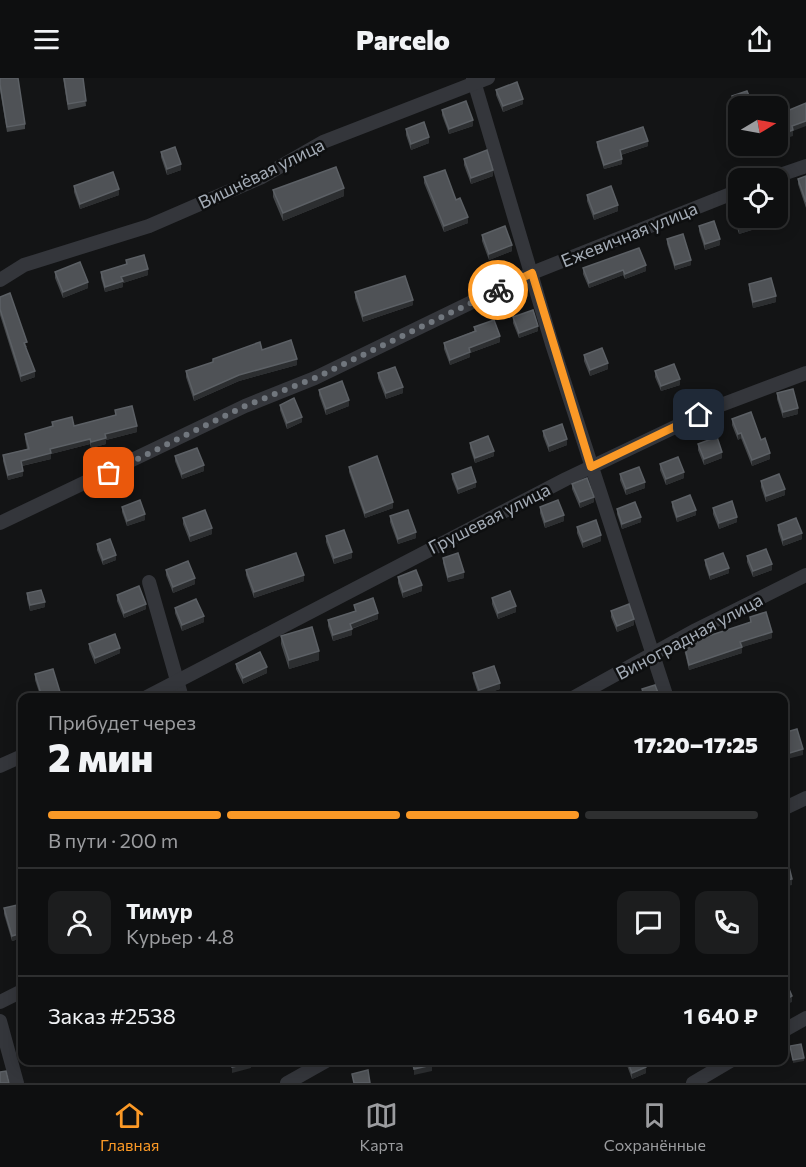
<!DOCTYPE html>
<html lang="ru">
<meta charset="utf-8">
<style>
body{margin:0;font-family:Commissioner,sans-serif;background:#1c1d1e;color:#f1f3f6;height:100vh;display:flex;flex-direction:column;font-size:22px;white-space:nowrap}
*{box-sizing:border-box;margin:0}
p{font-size:20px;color:#9b9c9f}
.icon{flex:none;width:33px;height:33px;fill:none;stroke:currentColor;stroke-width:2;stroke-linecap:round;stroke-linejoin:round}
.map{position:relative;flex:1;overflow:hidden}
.sheet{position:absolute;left:18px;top:615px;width:770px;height:372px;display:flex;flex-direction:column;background:#0e0f10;border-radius:12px;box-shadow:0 3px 15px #0003,0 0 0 2px #2e2f30}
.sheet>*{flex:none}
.needle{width:39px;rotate:80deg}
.tools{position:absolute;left:728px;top:18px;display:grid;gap:12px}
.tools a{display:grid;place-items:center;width:60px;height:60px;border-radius:12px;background:#0e0f10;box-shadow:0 3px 15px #0003,0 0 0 2px #2e2f30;font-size:30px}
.pin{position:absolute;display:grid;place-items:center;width:51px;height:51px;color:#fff;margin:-26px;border-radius:12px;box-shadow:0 3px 9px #0006}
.courier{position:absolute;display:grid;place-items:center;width:60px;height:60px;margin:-30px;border:4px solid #fb9926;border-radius:50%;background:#fff;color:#222;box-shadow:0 2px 8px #0007}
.head em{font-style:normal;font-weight:800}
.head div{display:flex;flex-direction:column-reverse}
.head{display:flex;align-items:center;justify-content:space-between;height:102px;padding:0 30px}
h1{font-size:39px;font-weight:800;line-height:45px}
.bar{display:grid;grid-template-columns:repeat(4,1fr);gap:9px 6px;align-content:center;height:72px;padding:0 30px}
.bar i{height:8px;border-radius:4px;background:#2e2f30}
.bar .active{background:#fb9926}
.bar p{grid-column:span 4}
.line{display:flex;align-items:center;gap:15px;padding:0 30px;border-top:2px solid #2e2f30}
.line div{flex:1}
.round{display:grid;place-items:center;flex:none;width:63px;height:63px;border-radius:12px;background:#1c1d1e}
header{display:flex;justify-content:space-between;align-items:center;height:78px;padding:0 30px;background:#0e0f10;font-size:27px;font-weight:800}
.tabs{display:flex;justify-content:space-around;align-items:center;height:84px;border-top:2px solid #2e2f30;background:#0e0f10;font-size:16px;color:#9b9c9f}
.tabs a{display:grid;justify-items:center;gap:3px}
.tabs .active{color:#fb9926}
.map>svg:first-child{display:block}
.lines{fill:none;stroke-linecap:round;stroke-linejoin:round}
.minor{stroke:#34363b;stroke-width:14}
.wall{fill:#44474a}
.shaded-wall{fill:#2c2e30}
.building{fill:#4f5256;stroke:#5c6065;stroke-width:1.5}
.done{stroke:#71777e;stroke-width:6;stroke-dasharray:0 10.8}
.route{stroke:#fb9926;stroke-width:8}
.labels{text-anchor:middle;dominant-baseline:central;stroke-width:5;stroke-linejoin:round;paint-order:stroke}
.street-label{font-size:18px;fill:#a4acb6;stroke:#0e0f10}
</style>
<header><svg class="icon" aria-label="menu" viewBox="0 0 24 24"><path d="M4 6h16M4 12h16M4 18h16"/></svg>Parcelo<svg class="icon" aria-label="share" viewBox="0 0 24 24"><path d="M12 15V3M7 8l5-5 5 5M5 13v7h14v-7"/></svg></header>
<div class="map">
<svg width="806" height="1005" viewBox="0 0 806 1005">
<rect width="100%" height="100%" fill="#131415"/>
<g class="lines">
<g class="minor">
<polyline points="473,0 552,266 667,620"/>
<polyline points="771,100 806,88"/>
<polyline points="0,202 24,187 149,148 262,99 323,64 488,0"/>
<polyline points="0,445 245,328 315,300 532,195 738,113"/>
<polyline points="149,504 182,620"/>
<polyline points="145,620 566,401 721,327 806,295"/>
<polyline points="573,620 696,552 806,497"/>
<polyline points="0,688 22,678"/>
<polyline points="783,731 806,720"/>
<polyline points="0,924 22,913"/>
<polyline points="0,943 17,1005"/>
<polyline points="783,953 806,940"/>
<polyline points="287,1005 328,982"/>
<polyline points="693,1005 732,982"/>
</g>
</g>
<g class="wall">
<polygon points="0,0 25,46 25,51 7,54 0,12"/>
<polygon points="63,0 83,0 86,28 68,32"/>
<polygon points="496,12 523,26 503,34 496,17"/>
<polygon points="732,18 752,28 736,36 732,24"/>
<polygon points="442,32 473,48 449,56 442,37"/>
<polygon points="406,51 429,65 411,72 406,57"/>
<polygon points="597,64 648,68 621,77 622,86 604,91 597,69"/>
<polygon points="161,74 181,92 167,97 161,79"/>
<polygon points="464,81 493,98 471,106 464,87"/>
<polygon points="806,98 806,130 798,106 798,101"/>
<polygon points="424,99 456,122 468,145 444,154 424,105"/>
<polygon points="74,108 119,117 80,131 74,114"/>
<polygon points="273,112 344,118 283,143 273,119"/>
<polygon points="587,117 618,133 594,142 587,123"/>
<polygon points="733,132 755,151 739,156 733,138"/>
<polygon points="699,148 720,167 705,172 699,153"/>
<polygon points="482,157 512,173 489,182 482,163"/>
<polygon points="667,161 691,187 675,192 667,166"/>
<polygon points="126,182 148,197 123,205 123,209 105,214 101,200 101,194 126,187"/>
<polygon points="583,190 646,193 625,201 623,197 589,210 583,196"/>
<polygon points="55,194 88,210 63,220 55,200"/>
<polygon points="749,206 776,224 753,230 749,212"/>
<polygon points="355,214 413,227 363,244 355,220"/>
<polygon points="0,219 27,269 26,269 35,299 21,304 0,237"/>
<polygon points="513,239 538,253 519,260 513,245"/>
<polygon points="474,249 500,264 470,275 470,279 450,287 444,271 444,265 474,253"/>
<polygon points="262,272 297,287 239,303 194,323 186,299 186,293 213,284 213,281"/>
<polygon points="584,277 608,291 590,298 584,283"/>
<polygon points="655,293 680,307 661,313 655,299"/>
<polygon points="378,295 403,315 386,321 378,300"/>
<polygon points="319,312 349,328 326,337 319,317"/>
<polygon points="777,315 798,336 783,340 777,321"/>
<polygon points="280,327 302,344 287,351 280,332"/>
<polygon points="115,332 137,354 106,362 106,366 91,370 90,366 51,376 51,381 22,388 23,398 8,402 3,383 3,377 27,371 25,361 25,356 52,349 52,344 74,348 115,337"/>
<polygon points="732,341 761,362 770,381 752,388 741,360 738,362 732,347"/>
<polygon points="543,353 567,367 549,374 543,358"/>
<polygon points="470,365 494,378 475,385 470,370"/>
<polygon points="698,366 722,380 704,387 698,372"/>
<polygon points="175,378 204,393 182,401 175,383"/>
<polygon points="660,386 684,400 666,407 660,392"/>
<polygon points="349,389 393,430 365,440 349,394"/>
<polygon points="452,396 476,409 458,416 452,401"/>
<polygon points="620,396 645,410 626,417 620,402"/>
<polygon points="761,403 785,417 766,424 761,409"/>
<polygon points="572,406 594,424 580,430 572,411"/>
<polygon points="672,424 696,437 677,444 672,429"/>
<polygon points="122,429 145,442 127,448 122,434"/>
<polygon points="540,429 564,443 545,450 540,435"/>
<polygon points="713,430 737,444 719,451 713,436"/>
<polygon points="617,431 641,444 622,451 617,436"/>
<polygon points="390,438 416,460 398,466 390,444"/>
<polygon points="183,440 212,456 190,464 183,446"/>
<polygon points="778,447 802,461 783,468 778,453"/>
<polygon points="577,449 601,463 583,470 577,455"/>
<polygon points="326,458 352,480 334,486 326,464"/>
<polygon points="97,466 116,482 103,487 97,472"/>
<polygon points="747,478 772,492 753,499 747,484"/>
<polygon points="443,480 464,500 448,504 443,485"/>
<polygon points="705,482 729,495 710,502 705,487"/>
<polygon points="166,492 195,506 173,515 166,497"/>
<polygon points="246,492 304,503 254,520 246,497"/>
<polygon points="398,499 422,513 403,520 398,505"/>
<polygon points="27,515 45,529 30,533 27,521"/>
<polygon points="117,517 146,531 124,540 117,523"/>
<polygon points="492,520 516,534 498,541 492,526"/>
<polygon points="354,527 378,541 352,551 352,557 333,563 328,548 328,542 355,533"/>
<polygon points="175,530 204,544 182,553 175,535"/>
<polygon points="611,533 634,547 617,554 611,539"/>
<polygon points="750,539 772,560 742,569 742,575 689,592 684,571 684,566 750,545"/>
<polygon points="281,558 319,582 289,591 281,566"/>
<polygon points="89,566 120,575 95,586 89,571"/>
<polygon points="236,586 267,595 243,606 236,591"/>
<polygon points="473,595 500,611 479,618 473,600"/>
<polygon points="35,596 60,619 41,620 35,602"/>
<polygon points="22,826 22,860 12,863 4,836 4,830"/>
<polygon points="625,982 644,982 646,995 632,1001"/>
</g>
<g class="shaded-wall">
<polygon points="523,21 523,26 503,34 503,28"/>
<polygon points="752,25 752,28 742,28"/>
<polygon points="473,42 473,48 449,56 449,51"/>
<polygon points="806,43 806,48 793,53 793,58 777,63 777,58 792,48"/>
<polygon points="429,59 429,65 411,72 411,66"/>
<polygon points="648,63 648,68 620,77 620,72"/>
<polygon points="622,81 622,86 604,91 604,87"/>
<polygon points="181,86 181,92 167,97 167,91"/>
<polygon points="493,92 493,98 471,106 471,100"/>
<polygon points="344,110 344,118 283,143 283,135"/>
<polygon points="119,111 119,117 80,131 80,126"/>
<polygon points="618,127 618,133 594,142 594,136"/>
<polygon points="468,139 468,145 444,154 444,148"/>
<polygon points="755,146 755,151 739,156 739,151"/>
<polygon points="720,161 720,167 705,172 705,166"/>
<polygon points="512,167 512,173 489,182 489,176"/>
<polygon points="691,182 691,187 675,192 675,187"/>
<polygon points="646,187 646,193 625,201 625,196"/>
<polygon points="148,191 148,197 123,205 123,209 105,214 105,209 121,199"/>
<polygon points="623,192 623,197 589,210 589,205"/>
<polygon points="88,204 88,210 63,220 63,214"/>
<polygon points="776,218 776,224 753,230 753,224"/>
<polygon points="413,222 413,227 363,244 363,238"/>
<polygon points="538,248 538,253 519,260 519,255"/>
<polygon points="500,258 500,264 470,275 470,279 450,287 450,282 469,270"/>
<polygon points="297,281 297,287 239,303 194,323 194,317 239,297"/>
<polygon points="608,285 608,291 590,298 590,292"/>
<polygon points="35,293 35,299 21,304 21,298"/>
<polygon points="680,301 680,307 661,313 661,308"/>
<polygon points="403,309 403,315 386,321 386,315"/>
<polygon points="349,322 349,328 326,337 326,331"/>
<polygon points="798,330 798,336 783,340 783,334"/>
<polygon points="302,339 302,344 287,351 287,345"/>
<polygon points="137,348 137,354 106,362 106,366 91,370 91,364 105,356"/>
<polygon points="741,355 741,360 738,362 738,356"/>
<polygon points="90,361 90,366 51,376 51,381 21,388 21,383 50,371"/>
<polygon points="567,361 567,367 549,374 549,368"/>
<polygon points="494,373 494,378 475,385 475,380"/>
<polygon points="722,374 722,380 704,387 704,381"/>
<polygon points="770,375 770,381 752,388 752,382"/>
<polygon points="204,387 204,393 182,401 182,396"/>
<polygon points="23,393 23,398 8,402 8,397"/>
<polygon points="684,394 684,400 666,407 666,401"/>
<polygon points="476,404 476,409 458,416 458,411"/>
<polygon points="645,404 645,410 626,417 626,411"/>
<polygon points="785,411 785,417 766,424 766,418"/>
<polygon points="594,419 594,424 580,430 580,424"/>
<polygon points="393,424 393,430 365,440 365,435"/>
<polygon points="696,432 696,437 677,444 677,439"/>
<polygon points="145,436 145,442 127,448 127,443"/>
<polygon points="564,437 564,443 545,450 545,444"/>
<polygon points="641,439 641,444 622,451 622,446"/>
<polygon points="737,439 737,444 719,451 719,445"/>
<polygon points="212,450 212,456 190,464 190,458"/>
<polygon points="416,454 416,460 398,466 398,461"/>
<polygon points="802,455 802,461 783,468 783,462"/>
<polygon points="601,457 601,463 583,470 583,464"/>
<polygon points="352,474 352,480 334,486 334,480"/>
<polygon points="116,477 116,482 103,487 103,482"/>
<polygon points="772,486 772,492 753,499 753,493"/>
<polygon points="729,490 729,495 710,502 710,497"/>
<polygon points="464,494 464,500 448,504 448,499"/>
<polygon points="304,497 304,503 254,520 254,514"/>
<polygon points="195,500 195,506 173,515 173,509"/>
<polygon points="422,507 422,513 403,520 403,514"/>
<polygon points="45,524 45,529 30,533 30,527"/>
<polygon points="146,526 146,531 124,540 124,535"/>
<polygon points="516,528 516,534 498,541 498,535"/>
<polygon points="378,535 378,541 350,551 350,546"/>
<polygon points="204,538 204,544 182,553 182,547"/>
<polygon points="634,541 634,547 617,554 617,548"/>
<polygon points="352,551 352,557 333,563 333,557"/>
<polygon points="772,554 772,560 740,570 740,564"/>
<polygon points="742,569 742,575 689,592 689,587"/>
<polygon points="120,570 120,575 95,586 95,580"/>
<polygon points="319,573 319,582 289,591 289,582"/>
<polygon points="267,589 267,595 243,606 243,600"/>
<polygon points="500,605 500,611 479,618 479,612"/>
<polygon points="60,614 60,619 42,620"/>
<polygon points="803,671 803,677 783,682 783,677"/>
<polygon points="792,801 792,807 783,809 783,803"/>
<polygon points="22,855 22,860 12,863 12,858"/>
<polygon points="787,888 787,894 783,896 783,890"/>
<polygon points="792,918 792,924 783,928 783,923"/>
<polygon points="804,980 804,983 793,985 793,982"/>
<polygon points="251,985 251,990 232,995 232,989"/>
<polygon points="432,987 432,993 414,997 414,991"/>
<polygon points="646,989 646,995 632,1001 632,995"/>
</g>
<g class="building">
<polygon points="0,0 18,0 25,46 7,49 0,6"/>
<polygon points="64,0 83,0 86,23 68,26"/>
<polygon points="517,4 523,21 503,28 496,12"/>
<polygon points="747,13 752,25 742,28 738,28 738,30 736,31 732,18"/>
<polygon points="466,23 473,42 449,51 442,32"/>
<polygon points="806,25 806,43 792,48 793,52 777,58 777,32 785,29 787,33"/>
<polygon points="424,44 429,59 411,66 406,51"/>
<polygon points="643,49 648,63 620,72 622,81 604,87 597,64"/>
<polygon points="175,69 181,86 167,91 161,74"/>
<polygon points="487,72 493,92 471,100 464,81"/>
<polygon points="336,89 344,110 283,135 273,112"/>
<polygon points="445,92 456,122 460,120 468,139 444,148 424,99"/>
<polygon points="113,94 119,111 80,126 74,108"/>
<polygon points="806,98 806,124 798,101"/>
<polygon points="611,108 618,127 594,136 587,117"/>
<polygon points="738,130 738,140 753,140 755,146 739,151 733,132"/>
<polygon points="714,143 720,161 705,166 699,148"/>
<polygon points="505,148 512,167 489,176 482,157"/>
<polygon points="683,156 691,182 675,187 667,161"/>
<polygon points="639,170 646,187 625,196 623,192 589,205 583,190"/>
<polygon points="144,177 148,191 121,199 123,203 105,209 101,194 127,186 126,182"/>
<polygon points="80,184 88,204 63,214 55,194"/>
<polygon points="405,198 413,222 363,238 355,214"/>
<polygon points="771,200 776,218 753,224 749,206"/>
<polygon points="10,215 27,264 24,265 35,293 21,298 0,231 0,219"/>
<polygon points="533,232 538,248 519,255 513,239"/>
<polygon points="494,242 500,258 469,270 470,274 450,282 444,265 476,253 474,249"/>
<polygon points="291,262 297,281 239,297 194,317 186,293 213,284 213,281 260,264 262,272"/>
<polygon points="602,270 608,285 590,292 584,277"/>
<polygon points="674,286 680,301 661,308 655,293"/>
<polygon points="395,289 403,309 386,315 378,295"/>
<polygon points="342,303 349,322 326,331 319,312"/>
<polygon points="793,311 798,330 783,334 777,315"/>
<polygon points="294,320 302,339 287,345 280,327"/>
<polygon points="132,328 137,348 105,356 106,360 91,364 90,361 50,371 51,375 21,383 23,393 8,397 3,377 29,371 25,356 53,348 52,344 72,339 74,348 116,337 115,332"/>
<polygon points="751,334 761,362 765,360 770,375 752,382 741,355 738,356 732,341"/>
<polygon points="562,346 567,361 549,368 543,353"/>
<polygon points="488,358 494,373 475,380 470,365"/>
<polygon points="717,359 722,374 704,381 698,366"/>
<polygon points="197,370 204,387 182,396 175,378"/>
<polygon points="377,378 393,424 365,435 349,389"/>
<polygon points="678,379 684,394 666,401 660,386"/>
<polygon points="471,389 476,404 458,411 452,396"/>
<polygon points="639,389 645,404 626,411 620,396"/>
<polygon points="779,396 785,411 766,418 761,403"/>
<polygon points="587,400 594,419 580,424 572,406"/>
<polygon points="690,417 696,432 677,439 672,424"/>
<polygon points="140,422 145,436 127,443 122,429"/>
<polygon points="558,422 564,437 545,444 540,429"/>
<polygon points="732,423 737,439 719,445 713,430"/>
<polygon points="635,424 641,439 622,446 617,431"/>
<polygon points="205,432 212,450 190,458 183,440"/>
<polygon points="408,432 416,454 398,461 390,438"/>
<polygon points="796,440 802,455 783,462 778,447"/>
<polygon points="596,442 601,457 583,464 577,449"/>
<polygon points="344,452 352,474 334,480 326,458"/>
<polygon points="110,461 116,477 103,482 97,466"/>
<polygon points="766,471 772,486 753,493 747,478"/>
<polygon points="296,475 304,497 254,514 246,492"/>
<polygon points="458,475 464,494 448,499 443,480"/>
<polygon points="723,475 729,490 710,497 705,482"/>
<polygon points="188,483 195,500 173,509 166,492"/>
<polygon points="416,492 422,507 403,514 398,499"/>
<polygon points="139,508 146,526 124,535 117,517"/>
<polygon points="41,512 45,524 30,527 27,515"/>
<polygon points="510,513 516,528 498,535 492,520"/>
<polygon points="373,520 378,535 350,546 352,551 333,557 328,542 356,533 354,527"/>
<polygon points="196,521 204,538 182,547 175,530"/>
<polygon points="629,526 634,541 617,548 611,533"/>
<polygon points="766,534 772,554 740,564 742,569 689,587 684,566 751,544 750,539"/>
<polygon points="312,549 319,573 289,582 281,558"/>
<polygon points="115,556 120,570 95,580 89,566"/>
<polygon points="260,574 267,589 243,600 236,586"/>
<polygon points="494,588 500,605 479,612 473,595"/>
<polygon points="53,591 60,614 42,619 35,596"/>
<polygon points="655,607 660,620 645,620 642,611"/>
<polygon points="797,651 803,671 783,677 783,655"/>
<polygon points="788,785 792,801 783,803 783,787"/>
<polygon points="22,826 22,855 12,858 4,830"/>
<polygon points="783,879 787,888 783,890"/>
<polygon points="783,898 792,918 783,923"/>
<polygon points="801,966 804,980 793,982 790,968"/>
<polygon points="230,982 251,982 251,985 232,989"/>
<polygon points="412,982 431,982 432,987 414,991"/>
<polygon points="627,982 644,982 646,989 632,995"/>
<polygon points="368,992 370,1005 354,1005 352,996"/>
<polygon points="6,993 9,1005 0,1005 0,994"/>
</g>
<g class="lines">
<polyline class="done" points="109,395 245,328 315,300 498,212"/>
<polyline class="route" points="498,212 532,195 591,389 699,337"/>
</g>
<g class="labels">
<g class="street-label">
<text transform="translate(261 95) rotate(-26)">Вишнёвая улица</text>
<text transform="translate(629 156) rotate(-22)">Ежевичная улица</text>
<text transform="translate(489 440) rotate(-27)">Грушевая улица</text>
<text transform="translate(689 558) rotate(-28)">Виноградная улица</text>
</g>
</g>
</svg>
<div class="tools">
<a><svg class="needle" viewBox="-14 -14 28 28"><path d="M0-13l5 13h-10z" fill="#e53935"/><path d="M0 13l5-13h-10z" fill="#9b9c9f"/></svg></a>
<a><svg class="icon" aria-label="locate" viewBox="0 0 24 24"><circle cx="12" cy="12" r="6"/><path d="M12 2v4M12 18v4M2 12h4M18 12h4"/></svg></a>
</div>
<div class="pin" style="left:109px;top:395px;background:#ea580c"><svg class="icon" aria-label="bag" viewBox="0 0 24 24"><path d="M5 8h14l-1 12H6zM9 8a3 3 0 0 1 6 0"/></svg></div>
<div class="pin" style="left:699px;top:337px;background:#1f2937"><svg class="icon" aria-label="home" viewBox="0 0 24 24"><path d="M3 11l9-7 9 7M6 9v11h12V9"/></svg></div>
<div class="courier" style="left:498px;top:212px"><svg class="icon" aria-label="bike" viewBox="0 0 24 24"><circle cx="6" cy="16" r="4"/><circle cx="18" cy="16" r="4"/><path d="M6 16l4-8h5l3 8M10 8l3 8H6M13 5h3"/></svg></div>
<section class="sheet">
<div class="head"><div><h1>2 мин</h1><p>Прибудет через</p></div><em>17:20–17:25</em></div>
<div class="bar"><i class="active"></i><i class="active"></i><i class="active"></i><i></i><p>В пути · 200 m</p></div>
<div class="line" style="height:108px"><a class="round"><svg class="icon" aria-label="person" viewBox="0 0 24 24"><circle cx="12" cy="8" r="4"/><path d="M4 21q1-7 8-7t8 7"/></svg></a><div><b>Тимур</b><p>Курьер · 4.8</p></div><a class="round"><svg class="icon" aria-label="chat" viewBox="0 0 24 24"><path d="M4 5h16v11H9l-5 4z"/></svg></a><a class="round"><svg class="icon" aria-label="phone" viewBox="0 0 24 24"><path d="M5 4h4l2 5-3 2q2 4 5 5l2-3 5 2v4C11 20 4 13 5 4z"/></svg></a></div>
<div class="line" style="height:78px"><div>Заказ #2538</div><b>1 640 ₽</b></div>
</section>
</div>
<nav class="tabs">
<a class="active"><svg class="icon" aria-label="home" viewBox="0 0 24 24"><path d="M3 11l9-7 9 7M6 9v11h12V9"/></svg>Главная</a>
<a><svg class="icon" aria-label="map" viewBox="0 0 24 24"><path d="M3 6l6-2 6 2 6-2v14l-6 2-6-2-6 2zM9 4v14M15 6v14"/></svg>Карта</a>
<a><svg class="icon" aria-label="saved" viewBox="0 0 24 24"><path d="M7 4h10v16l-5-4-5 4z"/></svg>Сохранённые</a>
</nav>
